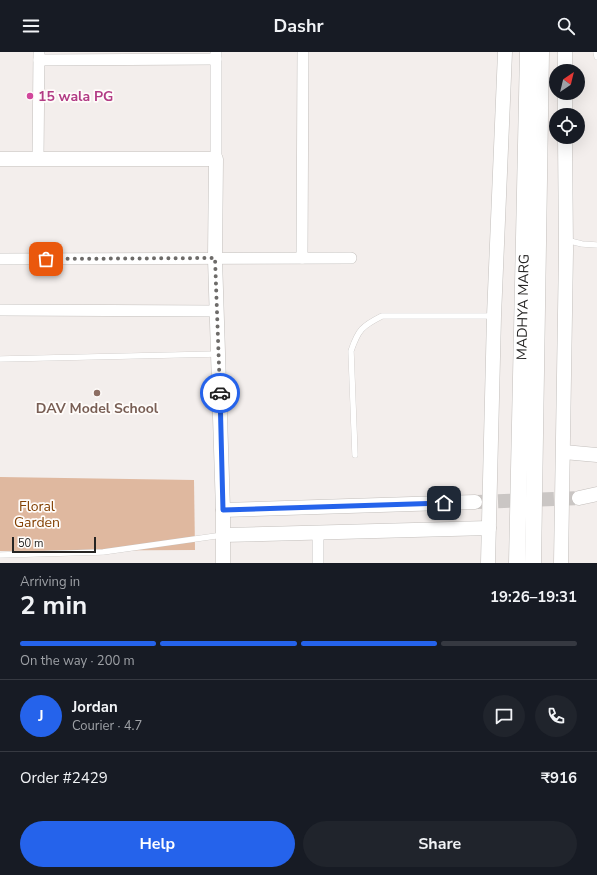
<!DOCTYPE html>
<meta charset="utf-8">
<style>
body{margin:0;font-family:"Nunito Sans",sans-serif;background:#20242c;color:#f1f3f6;height:100vh;display:flex;flex-direction:column;font-size:15px;white-space:nowrap}
*{box-sizing:border-box;margin:0}
p{font-size:13px;color:#9ea1a6}
.icon{flex:none;width:22px;height:22px;fill:none;stroke:currentColor;stroke-width:2;stroke-linecap:round;stroke-linejoin:round}
.map{position:relative;height:511px;overflow:hidden}
.sheet{display:flex;flex-direction:column;background:#171b24;flex:1}
.sheet>*{flex:none}
.needle{width:26px;rotate:35deg}
.fabs{position:absolute;left:549px;top:12px;display:grid;gap:8px}
.fabs a{display:grid;place-items:center;width:36px;height:36px;border-radius:50%;background:#171b24;box-shadow:0 4px 16px #0002;font-size:20px}
.scale{position:absolute;left:12px;bottom:10px;width:84px;box-sizing:border-box;padding-left:4px;border:2px solid #252423;border-top:0;font-size:11px;line-height:14px;white-space:nowrap;color:#252423;-webkit-text-stroke:3px #fffcfa;paint-order:stroke}
.pin{position:absolute;display:grid;place-items:center;width:34px;height:34px;color:#fff;margin:-17px;border-radius:8px;box-shadow:0 2px 6px #0006}
.courier{position:absolute;display:grid;place-items:center;width:40px;height:40px;margin:-20px;border:3px solid #2563eb;border-radius:50%;background:#fff;color:#222;box-shadow:0 1px 5px #0007}
.headline em{font-style:normal;font-weight:700}
.headline div{display:flex;flex-direction:column-reverse}
.headline{display:flex;align-items:center;justify-content:space-between;height:68px;padding:0 20px}
h1{font-size:26px;font-weight:700;line-height:30px}
.bar{display:grid;grid-template-columns:repeat(4,1fr);gap:6px 4px;align-content:center;height:48px;padding:0 20px}
.bar i{height:5px;border-radius:3px;background:#363941}
.bar .current{background:#2563eb}
.bar p{grid-column:span 4}
.line{display:flex;align-items:center;gap:10px;padding:0 20px;border-top:1px solid #363941}
.line div{flex:1}
.round{display:grid;place-items:center;flex:none;width:42px;height:42px;border-radius:21px;background:#20242c}
.button{display:flex;gap:8px;margin-top:auto;padding:8px 20px}
.button a{flex:1;height:46px;border-radius:24px;background:#2563eb;color:#fff;font-size:16px;font-weight:700;line-height:46px;text-align:center}
.button a+a{background:#20242c;color:#f1f3f6}
header{display:flex;justify-content:space-between;align-items:center;height:52px;padding:0 20px;background:#171b24;font-size:18px;font-weight:700}
.map>svg:first-child{display:block}
.green{fill:#dfb89f}
.lines{fill:none;stroke-linecap:round;stroke-linejoin:round}
.tertiary-tunnel{stroke:#cac6c4;stroke-width:14;stroke-dasharray:14 7;stroke-linecap:butt}
.service-casing{stroke:#c3bfbc;stroke-width:6}
.minor-casing{stroke:#c3bfbc;stroke-width:12}
.tertiary-casing{stroke:#c3bfbc;stroke-width:15}
.secondary-casing{stroke:#c3bfbc;stroke-width:17}
.service{stroke:#fff;stroke-width:5.5}
.minor{stroke:#fff;stroke-width:11}
.tertiary{stroke:#fff;stroke-width:14}
.secondary{stroke:#fff;stroke-width:16}
.done{stroke:#6d6b69;stroke-width:4;stroke-dasharray:0 7.2}
.route{stroke:#2563eb;stroke-width:5}
.hotel-dot{fill:#d1479c;stroke:#fffcfa;stroke-width:1.5}
.education-dot{fill:#8d6e63;stroke:#fffcfa;stroke-width:1.5}
.labels{text-anchor:middle;dominant-baseline:central;stroke-width:3.5;stroke-linejoin:round;paint-order:stroke}
.hotel-label{font-size:14px;font-weight:bold;fill:#b23c85;stroke:#fffcfa;text-anchor:start}
.street-label{font-size:14px;fill:#252423;stroke:#fffcfa}
.education-label{font-size:14px;font-weight:bold;fill:#785e54;stroke:#fffcfa}
.park-label{font-size:14px;fill:#834003;stroke:#fffcfa}
</style>
<header><svg class="icon" aria-label="menu" viewBox="0 0 24 24"><path d="M4 6h16M4 12h16M4 18h16"/></svg>Dashr<svg class="icon" aria-label="search" viewBox="0 0 24 24"><circle cx="10" cy="10" r="6"/><path d="M15 15l6 6"/></svg></header>
<div class="map">
<svg width="597" height="511" viewBox="0 0 597 511">
<rect width="100%" height="100%" fill="#f3eeec"/>
<polygon class="green" points="0,425 194,428 195,498 0,499"/>
<g class="lines">
<polyline class="tertiary-tunnel" points="477,450 579,446"/>
<g class="service-casing">
<g id="service">
<polyline points="596,0 597,5"/>
<polyline points="566,188 582,192 597,193"/>
<polyline points="0,307 218,302"/>
<path d="M355,403l-4,-104c7,-21 11,-25 31,-35h112"/>
<polyline points="0,503 103,500 223,483"/>
</g>
</g>
<g class="minor-casing">
<g id="minor">
<polyline points="39,8 216,7"/>
<polyline points="38,107 39,1"/>
<polyline points="216,107 216,1"/>
<polyline points="302,206 303,0"/>
<polyline points="0,207 351,206"/>
<polyline points="0,258 217,259"/>
<polyline points="318,480 318,511"/>
</g>
</g>
<g class="tertiary-casing">
<g id="tertiary">
<polyline points="565,0 565,19"/>
<polyline points="565,41 565,63"/>
<polyline points="0,107 216,107 215,207 223,458 223,511"/>
<polyline points="564,400 597,403"/>
<polyline points="579,446 597,442"/>
<polyline points="223,458 475,450"/>
<polyline points="223,483 489,476"/>
<polyline points="488,511 494,264 505,0"/>
<polyline points="561,511 566,199 565,85"/>
</g>
</g>
<g class="secondary-casing">
<g id="secondary">
<path id="s1" d="M517,511l11,-511"/>
<polyline points="533,511 541,0"/>
</g>
</g>
<use href="#service" class="service"/>
<use href="#minor" class="minor"/>
<use href="#tertiary" class="tertiary"/>
<use href="#secondary" class="secondary"/>
</g>
<g class="lines">
<polyline class="done" points="46,207 215,206 220,341"/>
<polyline class="route" points="220,341 223,458 444,451"/>
</g>
<circle class="hotel-dot" cx="30" cy="44" r="4"/>
<circle class="education-dot" cx="97" cy="341" r="4"/>
<g class="labels">
<g class="hotel-label">
<text x="38" y="44">15 wala PG</text>
</g>
<g class="street-label">
<text stroke="none"><textPath href="#s1" startOffset="256">MADHYA MARG</textPath></text>
</g>
<g class="education-label">
<text x="97" y="356">DAV Model School</text>
</g>
<g class="park-label">
<text x="37" y="454">Floral<tspan x="37" dy="16">Garden</tspan></text>
</g>
</g>
</svg>
<div class="fabs">
<a><svg class="needle" viewBox="-14 -14 28 28"><path d="M0-13l5 13h-10z" fill="#e53935"/><path d="M0 13l5-13h-10z" fill="#9ea1a6"/></svg></a>
<a><svg class="icon" aria-label="locate" viewBox="0 0 24 24"><circle cx="12" cy="12" r="6"/><path d="M12 2v4M12 18v4M2 12h4M18 12h4"/></svg></a>
</div>
<div class="scale">50 m</div>
<div class="pin" style="left:46px;top:207px;background:#ea580c"><svg class="icon" aria-label="bag" viewBox="0 0 24 24"><path d="M5 8h14l-1 12H6zM9 8a3 3 0 0 1 6 0"/></svg></div>
<div class="pin" style="left:444px;top:451px;background:#1f2937"><svg class="icon" aria-label="home" viewBox="0 0 24 24"><path d="M3 11l9-7 9 7M6 9v11h12V9"/></svg></div>
<div class="courier" style="left:220px;top:341px"><svg class="icon" aria-label="car" viewBox="0 0 24 24"><path d="M5 17H2v-5l4-1 3-4h7l3 4 3 1v5h-3M9 17h6M6 11h13"/><circle cx="7" cy="17" r="2"/><circle cx="17" cy="17" r="2"/></svg></div>
</div>
<section class="sheet">
<div class="headline"><div><h1>2 min</h1><p>Arriving in</p></div><em>19:26–19:31</em></div>
<div class="bar"><i class="current"></i><i class="current"></i><i class="current"></i><i></i><p>On the way · 200 m</p></div>
<div class="line" style="height:72px"><b class="round" style="background:#2563eb;color:#fff">J</b><div><b>Jordan</b><p>Courier · 4.7</p></div><a class="round"><svg class="icon" aria-label="chat" viewBox="0 0 24 24"><path d="M4 5h16v11H9l-5 4z"/></svg></a><a class="round"><svg class="icon" aria-label="phone" viewBox="0 0 24 24"><path d="M5 4h4l2 5-3 2q2 4 5 5l2-3 5 2v4C11 20 4 13 5 4z"/></svg></a></div>
<div class="line" style="height:52px"><div>Order #2429</div><b>₹916</b></div>
<div class="button"><a>Help</a><a>Share</a></div>
</section>
